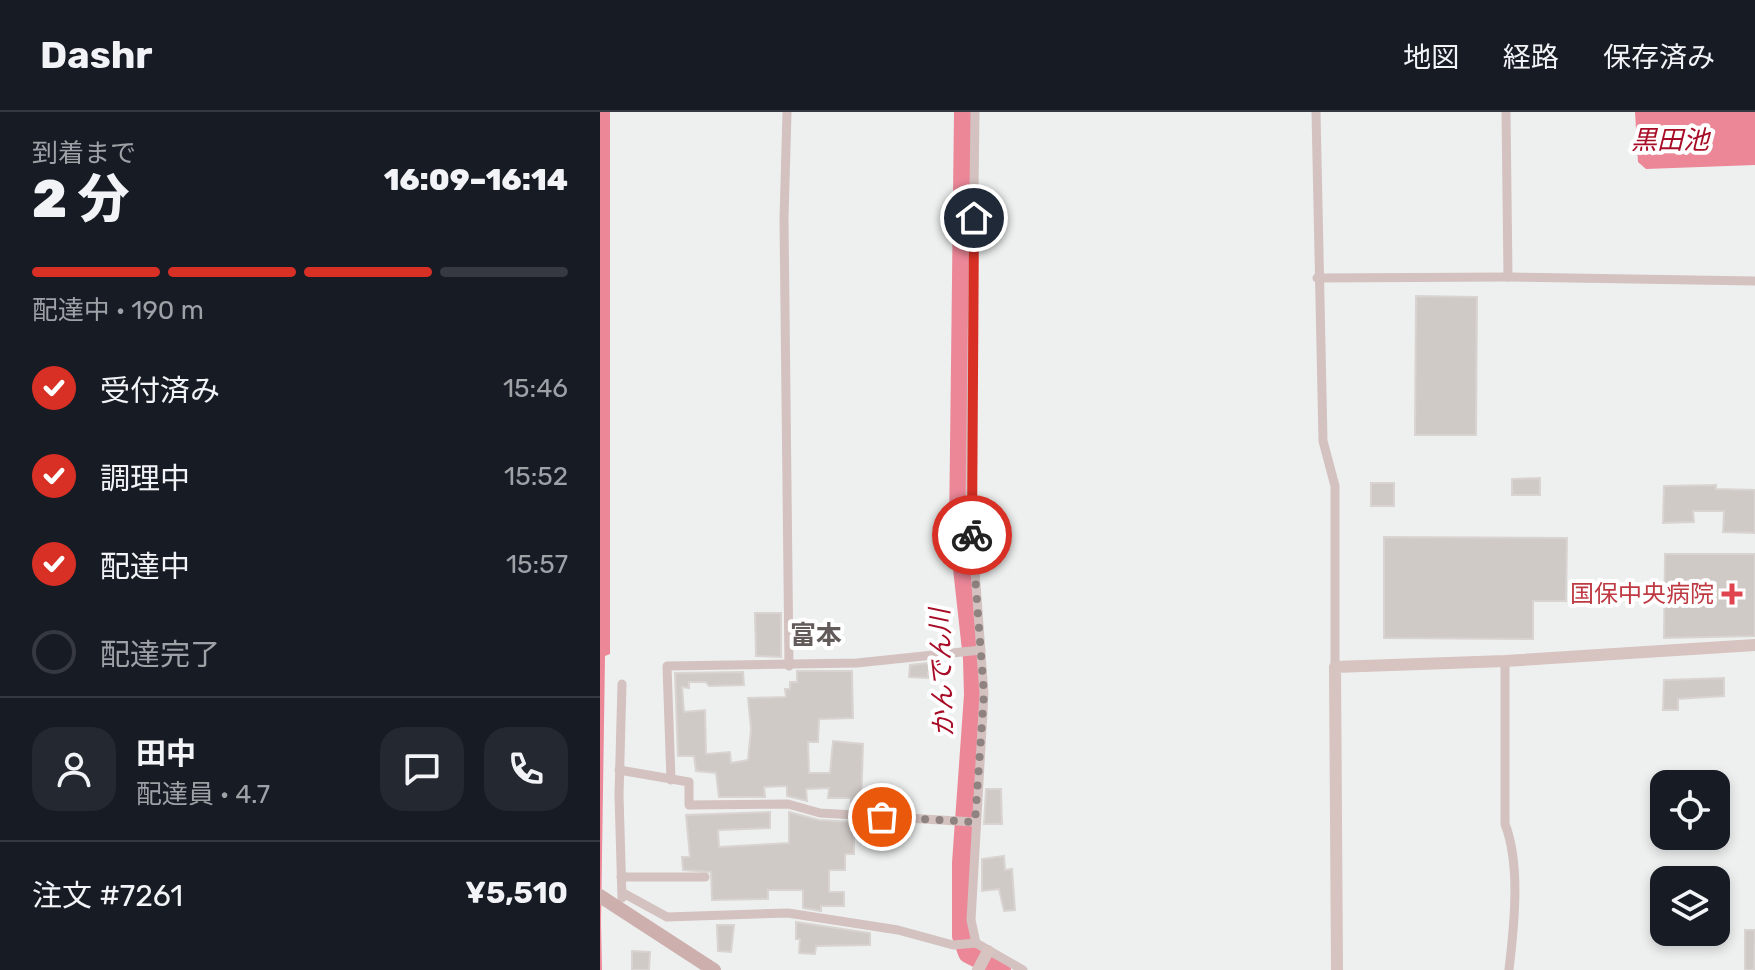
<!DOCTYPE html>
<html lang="ja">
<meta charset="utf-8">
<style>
body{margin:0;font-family:Rubik,"Noto Sans JP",sans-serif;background:#242831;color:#f1f3f6;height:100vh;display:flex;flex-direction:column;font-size:30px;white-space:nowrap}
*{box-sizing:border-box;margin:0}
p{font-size:26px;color:#9ea1a6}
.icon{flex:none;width:44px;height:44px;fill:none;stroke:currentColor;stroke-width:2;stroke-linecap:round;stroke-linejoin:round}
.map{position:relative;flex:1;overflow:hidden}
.details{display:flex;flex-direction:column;background:#171b24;width:600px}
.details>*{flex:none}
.fabs{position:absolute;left:1050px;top:658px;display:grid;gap:16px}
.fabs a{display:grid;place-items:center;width:80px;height:80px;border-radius:16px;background:#171b24;box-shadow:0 4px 12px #0003;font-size:40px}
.pin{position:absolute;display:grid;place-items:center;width:68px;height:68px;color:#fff;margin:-34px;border:4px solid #fff;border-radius:50%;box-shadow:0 2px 8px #0007}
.courier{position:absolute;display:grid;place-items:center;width:80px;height:80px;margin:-40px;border:6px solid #d93025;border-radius:50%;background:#fff;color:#222;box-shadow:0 2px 10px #0007}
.summary em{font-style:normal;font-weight:800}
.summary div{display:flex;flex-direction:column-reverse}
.summary{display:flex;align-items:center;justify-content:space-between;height:136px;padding:0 32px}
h1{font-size:52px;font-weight:800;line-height:60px}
.bar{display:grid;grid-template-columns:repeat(4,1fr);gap:12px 8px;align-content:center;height:96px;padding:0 32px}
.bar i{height:10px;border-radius:6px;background:#363941}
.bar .current{background:#d93025}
.bar p{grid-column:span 4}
.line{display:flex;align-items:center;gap:20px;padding:0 32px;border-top:2px solid #363941}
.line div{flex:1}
.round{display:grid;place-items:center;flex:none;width:84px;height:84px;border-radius:24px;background:#242831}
ol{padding:0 32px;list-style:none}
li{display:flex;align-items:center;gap:24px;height:88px}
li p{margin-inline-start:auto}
li .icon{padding:8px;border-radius:50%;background:#d93025;color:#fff;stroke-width:4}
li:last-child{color:#9ea1a6}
li i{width:44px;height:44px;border:4px solid #363941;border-radius:50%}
header{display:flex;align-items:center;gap:48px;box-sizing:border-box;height:112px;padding:0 40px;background:#171b24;border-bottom:2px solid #363941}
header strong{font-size:38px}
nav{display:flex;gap:44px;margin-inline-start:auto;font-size:28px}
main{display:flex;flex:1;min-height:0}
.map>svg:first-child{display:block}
.water{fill:#ec8798}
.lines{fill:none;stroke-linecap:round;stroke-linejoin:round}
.river{stroke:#ec8798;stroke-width:20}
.building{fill:#d0cac7;stroke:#d9d4d1;stroke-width:2}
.street{stroke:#d3c2c0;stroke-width:9}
.secondary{stroke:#d7c3c0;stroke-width:12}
.primary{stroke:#cdb0ad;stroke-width:14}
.done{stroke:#8e8380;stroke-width:8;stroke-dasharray:0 14.4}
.route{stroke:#d93025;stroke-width:10}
.health-dot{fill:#e0444e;stroke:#fff;stroke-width:3}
.labels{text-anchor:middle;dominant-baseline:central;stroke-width:8;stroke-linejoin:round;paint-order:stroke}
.health-label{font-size:24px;fill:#be3a42;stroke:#fff;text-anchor:end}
.water-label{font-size:26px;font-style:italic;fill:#a80b26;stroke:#fff}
.neighbourhood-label{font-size:26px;font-weight:bold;fill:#625b5a;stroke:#fff}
</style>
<header>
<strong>Dashr</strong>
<nav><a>地図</a><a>経路</a><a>保存済み</a></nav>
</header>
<main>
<section class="details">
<div class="summary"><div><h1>2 分</h1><p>到着まで</p></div><em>16:09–16:14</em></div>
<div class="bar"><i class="current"></i><i class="current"></i><i class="current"></i><i></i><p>配達中 · 190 m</p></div>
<ol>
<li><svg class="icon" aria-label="check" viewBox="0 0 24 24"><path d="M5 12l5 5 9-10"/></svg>受付済み<p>15:46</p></li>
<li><svg class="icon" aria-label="check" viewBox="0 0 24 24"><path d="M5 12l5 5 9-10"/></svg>調理中<p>15:52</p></li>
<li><svg class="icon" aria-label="check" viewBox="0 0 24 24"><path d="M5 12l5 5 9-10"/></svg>配達中<p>15:57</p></li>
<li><i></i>配達完了</li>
</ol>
<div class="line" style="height:144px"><a class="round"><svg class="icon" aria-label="person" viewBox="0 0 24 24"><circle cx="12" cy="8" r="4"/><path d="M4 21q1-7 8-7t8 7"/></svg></a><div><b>田中</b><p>配達員 · 4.7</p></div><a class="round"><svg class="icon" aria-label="chat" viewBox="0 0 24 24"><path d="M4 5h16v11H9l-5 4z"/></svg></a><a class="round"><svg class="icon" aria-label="phone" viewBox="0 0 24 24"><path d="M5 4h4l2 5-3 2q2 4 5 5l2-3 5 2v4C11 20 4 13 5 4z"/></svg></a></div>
<div class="line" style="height:104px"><div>注文 #7261</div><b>¥5,510</b></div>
</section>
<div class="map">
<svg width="1155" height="858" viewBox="0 0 1155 858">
<rect width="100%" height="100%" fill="#edf0ef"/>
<g class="water">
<polygon points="0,0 10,0 10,542 5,544 1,811 2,858 0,858"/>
<polygon points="1035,0 1155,0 1155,53 1046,57 1038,50"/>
</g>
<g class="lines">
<polyline class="river" points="364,0 359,420 373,547 374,583 362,751 362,824 368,841 401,858"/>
</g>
<g class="building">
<polygon points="816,184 877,185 876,323 815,323"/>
<polygon points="940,366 940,383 912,383 912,367"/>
<rect x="771" y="371" width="23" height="23"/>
<polygon points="1116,373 1116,377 1155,378 1155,421 1123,420 1124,399 1093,399 1094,410 1063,411 1064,374"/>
<polygon points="784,425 967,426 966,489 933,489 933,527 784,526"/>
<polygon points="1065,442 1155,442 1155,524 1064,526"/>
<polygon points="155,501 181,501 181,545 156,544"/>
<polygon points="337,550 337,561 328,561 328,566 309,565 310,553"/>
<polygon points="197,559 252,559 253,606 219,607 218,630 208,630 209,661 230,661 233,629 263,632 261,696 251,695 251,686 228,686 229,676 206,677 207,689 187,684 187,675 185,674 164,675 165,685 119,685 116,661 96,659 94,644 78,644 75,561 143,560 144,573 109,574 106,570 89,570 89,576 82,575 84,600 105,598 106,642 130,640 131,651 148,648 151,617 148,586 186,585 185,577 190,577 190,570 197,570"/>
<polygon points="1124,566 1124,584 1078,587 1078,598 1063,598 1064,568"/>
<polygon points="386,677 401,677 402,712 384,712"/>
<polygon points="170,700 170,716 118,718 119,735 189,731 189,700 219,708 254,710 254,742 245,742 245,758 229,758 229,780 244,780 244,794 221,794 221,799 203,796 203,778 168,778 168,787 112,788 111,760 83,758 82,745 90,745 86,703"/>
<polygon points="404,744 405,758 412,757 415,798 404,799 399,777 382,779 382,747"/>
<polygon points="196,810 270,821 270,833 216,834 215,842 199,841 200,827 196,827"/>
<polygon points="117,813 134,813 131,840 118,839"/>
<polygon points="1145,818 1155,818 1154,858 1145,858"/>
<polygon points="32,839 50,840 49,858 32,858"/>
</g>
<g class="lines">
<g class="street">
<polyline points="187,0 184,107 189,554"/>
<polyline points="375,0 370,390 384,582 371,808 376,831"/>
<polyline points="716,0 723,329 735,374 735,555"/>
<polyline points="906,0 908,165"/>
<polyline points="717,166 908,165 1155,169"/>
<path d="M905,549v163c16,41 9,103 4,146"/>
<polyline points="19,658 89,670 89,693 188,692 220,701 375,710"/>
<polyline points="71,668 67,554 257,551 381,538"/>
<polyline points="21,765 105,765"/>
<polyline points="25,782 67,805 188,801 298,818 353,833 376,831 423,858"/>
<polyline points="22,786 19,683 22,572"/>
</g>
<g class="secondary">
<polyline points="378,858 388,839"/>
<polyline points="737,858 735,555 905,549 1155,533"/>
</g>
<polyline class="primary" points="0,784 114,858"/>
</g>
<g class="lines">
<polyline class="done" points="282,705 375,710 384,582 372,423"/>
<polyline class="route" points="372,423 374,106"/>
</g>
<path class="health-dot" d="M1128 470h8v8h8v8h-8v8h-8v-8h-8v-8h8z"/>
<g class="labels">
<g class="health-label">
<text x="1114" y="482">国保中央病院</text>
</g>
<g class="water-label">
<text x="1070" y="28">黒田池</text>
<text transform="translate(342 561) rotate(-92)">かんでん川</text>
</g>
<g class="neighbourhood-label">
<text x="216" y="523">富本</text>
</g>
</g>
</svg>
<div class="fabs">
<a><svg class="icon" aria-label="locate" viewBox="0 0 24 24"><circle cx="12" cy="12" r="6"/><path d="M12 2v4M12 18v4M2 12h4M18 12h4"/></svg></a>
<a><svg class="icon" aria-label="layers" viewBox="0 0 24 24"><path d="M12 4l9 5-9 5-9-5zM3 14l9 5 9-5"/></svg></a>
</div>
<div class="pin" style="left:282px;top:705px;background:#ea580c"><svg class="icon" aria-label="bag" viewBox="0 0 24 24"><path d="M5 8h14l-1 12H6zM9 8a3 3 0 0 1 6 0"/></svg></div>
<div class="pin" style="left:374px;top:106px;background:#1f2937"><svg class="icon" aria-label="home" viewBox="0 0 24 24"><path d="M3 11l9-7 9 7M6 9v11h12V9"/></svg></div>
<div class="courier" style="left:372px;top:423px"><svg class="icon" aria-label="bike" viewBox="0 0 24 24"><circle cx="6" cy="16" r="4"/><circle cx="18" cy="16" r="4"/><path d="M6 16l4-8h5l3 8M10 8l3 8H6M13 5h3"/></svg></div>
</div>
</main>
